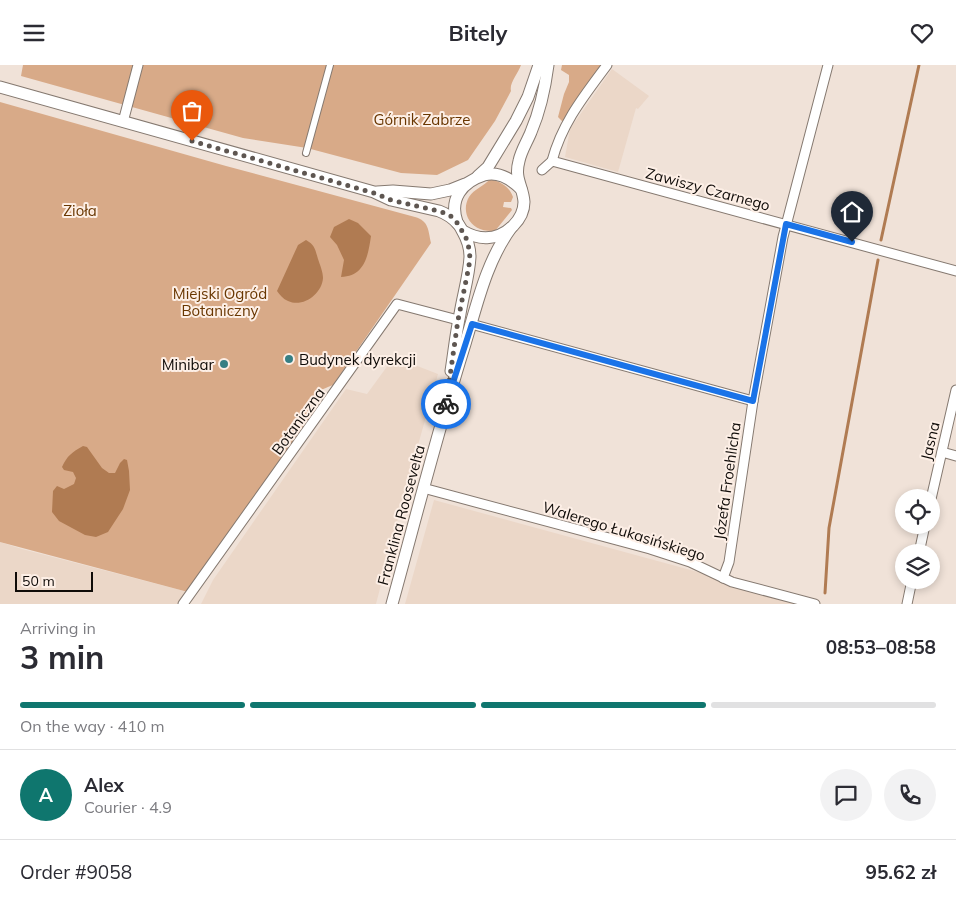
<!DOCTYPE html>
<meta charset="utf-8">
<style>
body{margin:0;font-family:Mulish,sans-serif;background:#f2f2f3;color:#2b2b33;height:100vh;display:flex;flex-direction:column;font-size:19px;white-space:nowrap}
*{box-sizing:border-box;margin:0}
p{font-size:16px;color:#7c7c81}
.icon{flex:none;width:28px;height:28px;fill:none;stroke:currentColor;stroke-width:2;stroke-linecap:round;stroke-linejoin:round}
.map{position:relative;height:539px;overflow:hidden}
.side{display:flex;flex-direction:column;background:#fff;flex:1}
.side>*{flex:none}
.tools{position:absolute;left:895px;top:424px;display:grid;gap:10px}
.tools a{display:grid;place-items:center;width:45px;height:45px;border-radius:50%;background:#fff;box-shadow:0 2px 8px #0003;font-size:25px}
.scale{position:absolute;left:15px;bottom:12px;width:78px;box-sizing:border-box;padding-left:5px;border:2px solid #0f0b08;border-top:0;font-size:14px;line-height:18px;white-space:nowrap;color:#0f0b08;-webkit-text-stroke:4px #fdefe6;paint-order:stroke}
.pin{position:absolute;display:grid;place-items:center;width:42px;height:42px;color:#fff;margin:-51px -21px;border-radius:50% 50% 50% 0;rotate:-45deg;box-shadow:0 0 5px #0007}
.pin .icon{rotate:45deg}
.courier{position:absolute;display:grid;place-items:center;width:50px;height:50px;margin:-25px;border:4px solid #1a73e8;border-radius:50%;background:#fff;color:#222;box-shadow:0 1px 6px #0007}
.head em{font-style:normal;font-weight:700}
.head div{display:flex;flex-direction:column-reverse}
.head{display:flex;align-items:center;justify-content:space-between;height:85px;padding:0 20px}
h1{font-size:32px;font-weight:700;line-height:38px}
.bar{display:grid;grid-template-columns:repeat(4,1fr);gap:8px 5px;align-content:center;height:60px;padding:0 20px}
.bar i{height:6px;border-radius:4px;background:#e1e1e2}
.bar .selected{background:#0f766e}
.bar p{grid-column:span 4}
.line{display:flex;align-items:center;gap:12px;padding:0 20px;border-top:1px solid #e1e1e2}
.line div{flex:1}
.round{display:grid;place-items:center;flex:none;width:52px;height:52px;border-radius:26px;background:#f2f2f3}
header{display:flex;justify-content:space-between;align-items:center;height:65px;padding:0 20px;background:#fff;font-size:22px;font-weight:700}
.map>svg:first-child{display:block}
.built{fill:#ebd7c8}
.green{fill:#d8aa88}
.water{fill:#b07b52}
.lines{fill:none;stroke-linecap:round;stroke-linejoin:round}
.stream{stroke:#b07b52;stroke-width:3}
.pedestrian-casing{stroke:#857970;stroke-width:8}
.minor-casing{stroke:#857970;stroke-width:11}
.tertiary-casing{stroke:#857970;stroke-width:13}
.pedestrian{stroke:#fff;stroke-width:6}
.minor{stroke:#fff;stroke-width:9}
.tertiary{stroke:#fff;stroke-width:11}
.done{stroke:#5e5651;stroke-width:5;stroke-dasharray:0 9}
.route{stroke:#1a73e8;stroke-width:6}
.poi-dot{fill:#367f84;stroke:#fdefe6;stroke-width:2}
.labels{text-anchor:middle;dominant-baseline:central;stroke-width:4;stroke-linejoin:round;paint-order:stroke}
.park-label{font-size:15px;fill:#693600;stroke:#fdefe6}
.street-label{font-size:15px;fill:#0f0b08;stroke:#fdefe6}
.poi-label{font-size:15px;fill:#0f0b08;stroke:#fdefe6;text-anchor:start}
</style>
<header><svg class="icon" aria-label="menu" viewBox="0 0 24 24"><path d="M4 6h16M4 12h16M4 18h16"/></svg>Bitely<svg class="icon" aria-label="heart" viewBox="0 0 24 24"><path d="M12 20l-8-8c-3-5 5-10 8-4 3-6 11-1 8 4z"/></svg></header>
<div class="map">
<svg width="956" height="539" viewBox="0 0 956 539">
<rect width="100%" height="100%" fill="#f0e2d8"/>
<g class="built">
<polygon points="612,4 649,31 638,44 636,43 618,107 565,92 570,64"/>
<polygon points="394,292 438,309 404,430 376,539 201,539 213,515 346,324 367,329"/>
<polygon points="434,435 815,539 405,539"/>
<polygon points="0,477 22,484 188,527 179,539 0,539"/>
</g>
<g class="green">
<path d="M23,0h498c-3,9 -12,18 -10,26l-16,30 -27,39 -31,15 -36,-2 -94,-25 -64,-10 -222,-62z"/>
<polygon points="562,0 603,0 563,57 558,52 564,29 569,17 569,10 561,5"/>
<path d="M0,37l226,64 189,51c14,4 13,13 16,26l-98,142c-17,7 -19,7 -18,25l-127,182 -188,-50z"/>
<path d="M490,114c11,3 19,7 23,18l-2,5h-7l-1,5 8,1 1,2 -17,21c-5,0 -10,0 -15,-2 -13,-5 -18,-20 -11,-32 5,-8 15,-11 21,-18z"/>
</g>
<g class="water">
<path d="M349,154l9,4 13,13c-3,20 -6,40 -30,41l3,-17 -7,-15 -7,-8 4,-10z"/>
<path d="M306,175c9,5 9,9 12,19 2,6 5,13 5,19 -1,16 -20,30 -35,23 -5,-2 -8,-6 -11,-10l21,-46z"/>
<path d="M83,381l4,1 15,21 7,5h6l5,-10 4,-4 3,1 2,11 1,19 -7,19 -15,23 -12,5 -11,-2 -26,-14 -7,-9 1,-21 4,-5 7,3 10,-5 2,-6 -3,-6 -9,-2 -2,-3c5,-11 10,-15 21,-21z"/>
</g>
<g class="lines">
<g class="stream">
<polyline points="881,175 919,0"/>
<polyline points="825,528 829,463 878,195"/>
</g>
<g class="pedestrian-casing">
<polyline id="pedestrian" points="306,88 330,0"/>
</g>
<g class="minor-casing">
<g id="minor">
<polyline points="123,57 138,0"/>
<path d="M552,96c10,-38 32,-65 55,-96"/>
<polyline points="542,105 552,96 956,206"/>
<polyline points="471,259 753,336"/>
<polyline points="942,387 956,391"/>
<polyline points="423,423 650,484 690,497 732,517 815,539"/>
<polyline points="931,434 956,325"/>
<polyline points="919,488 925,460"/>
<polyline points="723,513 729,497 753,336 783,172 828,0"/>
<polyline points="183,539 397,239 458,255"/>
<polyline points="907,539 912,515"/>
</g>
</g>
<g class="tertiary-casing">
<g id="tertiary">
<path d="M0,22l374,105 17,8 48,11c8,3 13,6 19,13"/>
<polyline points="478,111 488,102 516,56 528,32 539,0"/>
<polyline points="377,127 393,126 431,129 450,125 465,119"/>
<path d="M463,166c17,10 35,9 50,-5 6,-6 11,-15 11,-24 -1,-16 -10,-23 -5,-41 2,-10 8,-19 12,-29 9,-21 14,-44 17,-67"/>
<path d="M451,306c3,-19 5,-39 9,-57 3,-19 9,-38 10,-57 0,-8 -3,-18 -7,-25 -2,-4 -4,-7 -6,-10 -8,-23 5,-40 27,-47 14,-4 27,4 37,14"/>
<path d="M392,539c24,-87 46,-174 73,-260 12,-39 21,-82 46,-116"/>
</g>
</g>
<use href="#pedestrian" class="pedestrian"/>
<use href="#minor" class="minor"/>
<use href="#tertiary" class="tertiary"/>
</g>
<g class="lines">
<polyline class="done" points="192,76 374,128 391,135 438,146 445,148 452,152 458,159 466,173 470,187 469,201 458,255 446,339"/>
<polyline class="route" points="446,339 472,259 753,336 786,159 852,177"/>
</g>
<g class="poi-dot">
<circle cx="289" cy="294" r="5"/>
<circle cx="224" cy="299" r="5"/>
</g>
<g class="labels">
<g class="park-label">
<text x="422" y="54">Górnik Zabrze</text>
<text x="80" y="145">Zioła</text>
<text x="220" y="228">Miejski Ogród<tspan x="220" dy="17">Botaniczny</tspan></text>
</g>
<g class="street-label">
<text transform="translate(708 124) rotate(15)">Zawiszy Czarnego</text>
<text transform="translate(298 356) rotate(-54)">Botaniczna</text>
<text transform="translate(930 376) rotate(-77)">Jasna</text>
<text transform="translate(727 416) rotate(-82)">Józefa Froehlicha</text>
<text transform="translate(401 450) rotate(-75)">Franklina Roosevelta</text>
<text transform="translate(624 466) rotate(17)">Walerego Łukasińskiego</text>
</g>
<g class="poi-label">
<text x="299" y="294">Budynek dyrekcji</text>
<text x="214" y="299" text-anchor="end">Minibar</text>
</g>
</g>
</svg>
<div class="tools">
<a><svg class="icon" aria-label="locate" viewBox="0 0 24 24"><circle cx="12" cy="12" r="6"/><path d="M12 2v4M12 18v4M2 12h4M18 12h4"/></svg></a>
<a><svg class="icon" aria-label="layers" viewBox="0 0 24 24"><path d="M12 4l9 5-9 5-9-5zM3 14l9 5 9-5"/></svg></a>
</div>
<div class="scale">50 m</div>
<div class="pin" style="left:192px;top:76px;background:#ea580c"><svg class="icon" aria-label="bag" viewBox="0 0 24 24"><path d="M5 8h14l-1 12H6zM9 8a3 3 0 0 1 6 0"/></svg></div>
<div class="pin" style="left:852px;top:177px;background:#1f2937"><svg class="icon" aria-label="home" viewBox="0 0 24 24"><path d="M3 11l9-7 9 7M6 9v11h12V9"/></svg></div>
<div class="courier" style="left:446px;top:339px"><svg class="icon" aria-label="bike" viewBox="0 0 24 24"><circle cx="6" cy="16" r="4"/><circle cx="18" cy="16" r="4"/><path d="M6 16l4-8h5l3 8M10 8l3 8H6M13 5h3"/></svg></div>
</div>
<section class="side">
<div class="head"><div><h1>3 min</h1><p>Arriving in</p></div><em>08:53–08:58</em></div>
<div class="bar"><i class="selected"></i><i class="selected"></i><i class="selected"></i><i></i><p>On the way · 410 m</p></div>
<div class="line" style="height:90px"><b class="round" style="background:#0f766e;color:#fff">A</b><div><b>Alex</b><p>Courier · 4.9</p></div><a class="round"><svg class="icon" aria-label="chat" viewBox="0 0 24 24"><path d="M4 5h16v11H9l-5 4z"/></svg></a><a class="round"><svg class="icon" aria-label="phone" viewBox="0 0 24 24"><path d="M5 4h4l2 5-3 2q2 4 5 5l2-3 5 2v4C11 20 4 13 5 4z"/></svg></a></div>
<div class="line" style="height:65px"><div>Order #9058</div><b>95.62 zł</b></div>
</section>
